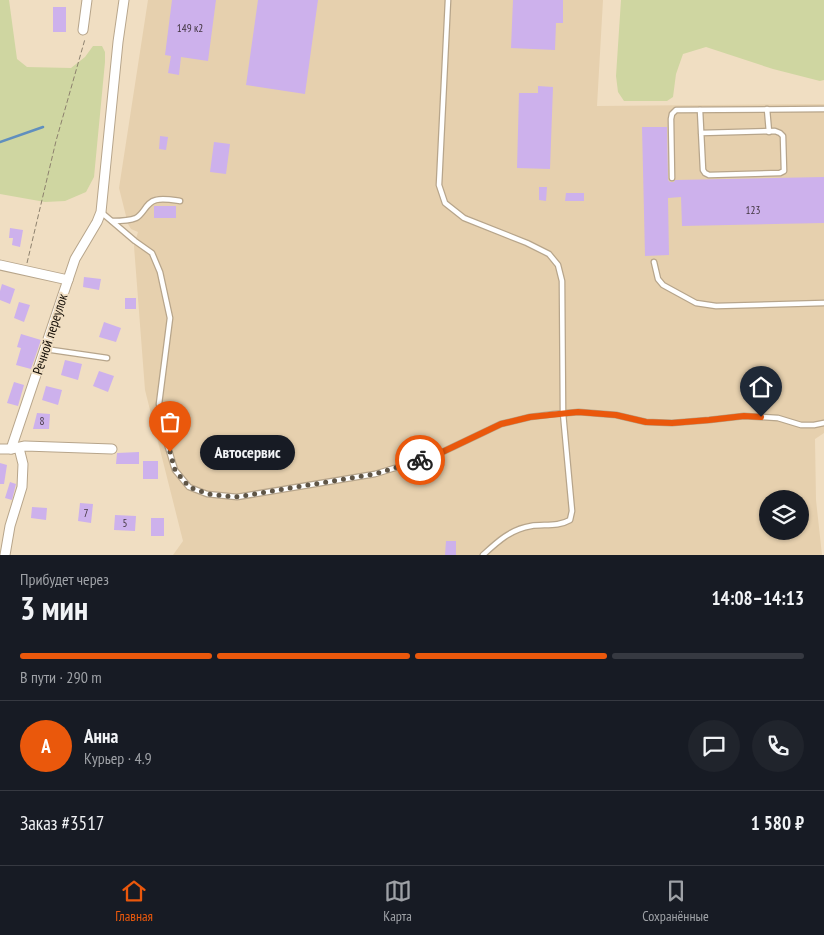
<!DOCTYPE html>
<html lang="ru">
<meta charset="utf-8">
<style>
body{margin:0;font-family:"PT Sans Narrow",sans-serif;background:#20242c;color:#f1f3f6;height:100vh;display:flex;flex-direction:column;font-size:19px;white-space:nowrap}
*{box-sizing:border-box;margin:0}
p{font-size:16px;color:#9ea1a6}
.icon{flex:none;width:28px;height:28px;fill:none;stroke:currentColor;stroke-width:2;stroke-linecap:round;stroke-linejoin:round}
.map{position:relative;height:555px;overflow:hidden}
.side{display:flex;flex-direction:column;background:#171b24;flex:1}
.side>*{flex:none}
.tools{position:absolute;left:759px;top:490px;display:grid;gap:10px}
.tools a{display:grid;place-items:center;width:50px;height:50px;border-radius:50%;background:#171b24;box-shadow:0 1px 4px #0004;font-size:25px}
.pin{position:absolute;display:grid;place-items:center;width:42px;height:42px;color:#fff;margin:-51px -21px;border-radius:50% 50% 50% 0;rotate:-45deg;box-shadow:0 0 5px #0007}
.pin .icon{rotate:45deg}
.courier{position:absolute;display:grid;place-items:center;width:50px;height:50px;margin:-25px;border:4px solid #ea580c;border-radius:50%;background:#fff;color:#222;box-shadow:0 1px 6px #0007}
.bubble{position:absolute;height:35px;border-radius:18px;background:#171b24;box-shadow:0 1px 4px #0004;font-size:16px;font-weight:600;line-height:35px;text-align:center}
.summary em{font-style:normal;font-weight:600}
.summary div{display:flex;flex-direction:column-reverse}
.summary{display:flex;align-items:center;justify-content:space-between;height:85px;padding:0 20px}
h1{font-size:32px;font-weight:600;line-height:38px}
.bar{display:grid;grid-template-columns:repeat(4,1fr);gap:8px 5px;align-content:center;height:60px;padding:0 20px}
.bar i{height:6px;border-radius:4px;background:#363941}
.bar .on{background:#ea580c}
.bar p{grid-column:span 4}
.line{display:flex;align-items:center;gap:12px;padding:0 20px;border-top:1px solid #363941}
.line div{flex:1}
.round{display:grid;place-items:center;flex:none;width:52px;height:52px;border-radius:26px;background:#20242c}
.dock{display:flex;justify-content:space-around;align-items:center;height:70px;border-top:1px solid #363941;background:#171b24;font-size:14px;color:#9ea1a6}
.dock a{display:grid;justify-items:center;gap:2px}
.dock .on{color:#ea580c}
.map>svg:first-child{display:block}
.built{fill:#e6d0ae;fill-rule:evenodd}
.green{fill:#cfd6a1}
.lines{fill:none;stroke-linecap:round;stroke-linejoin:round}
.stream{stroke:#608fbe;stroke-width:2.5}
.building{fill:#cdb1ec}
.service-casing{stroke:#b7a58b;stroke-width:7}
.minor-casing{stroke:#b7a58b;stroke-width:11}
.path{stroke:#8d816e;stroke-width:1;stroke-dasharray:5 2.5;stroke-linecap:butt}
.service{stroke:#fff;stroke-width:4.5}
.minor{stroke:#fff;stroke-width:9}
.done{stroke:#5f5546;stroke-width:5;stroke-dasharray:0 9}
.route{stroke:#ea580c;stroke-width:6}
.labels{text-anchor:middle;dominant-baseline:central;stroke-width:4;stroke-linejoin:round;paint-order:stroke}
.number-label{font-size:11px;fill:#40343e}
.street-label{font-size:14px;fill:#110b04;stroke:#f0dec2}
</style>
<div class="map">
<svg width="824" height="555" viewBox="0 0 824 555">
<rect width="100%" height="100%" fill="#f0dec2"/>
<path class="built" d="M148,0h455l-6,106 227,-2v329l-9,6 1,61 6,55h-649l10,-14 -38,-151 -11,-144 4,-14 -7,-3 -3,-5 -9,-36zM768,499h32v32h-32z"/>
<g class="green">
<polygon points="0,0 9,0 17,59 27,67 71,68 85,57 93,46 102,46 105,52 105,62 94,177 86,192 65,201 45,202 0,194"/>
<polygon points="621,0 824,0 824,80 820,81 773,69 706,47 683,54 676,74 673,97 667,101 624,101 618,92 616,76"/>
</g>
<g class="lines">
<polyline class="stream" points="0,142 43,127"/>
</g>
<g class="building">
<polygon points="172,0 216,0 208,61 181,57 179,75 168,73 171,56 165,55"/>
<polygon points="258,0 318,0 305,94 246,85"/>
<polygon points="513,0 563,0 563,23 556,23 555,50 511,48"/>
<rect x="53" y="7" width="13" height="25"/>
<polygon points="538,86 553,87 550,169 517,168 519,93 538,93"/>
<polygon points="642,127 667,127 668,180 670,182 674,182 675,180 824,177 824,223 682,226 681,197 668,198 669,255 645,256"/>
<polygon points="160,136 168,137 166,150 159,149"/>
<polygon points="214,142 230,144 226,174 210,172"/>
<polygon points="539,187 547,187 546,201 539,200"/>
<polygon points="566,193 584,193 584,201 565,201"/>
<rect x="154" y="206" width="22" height="12"/>
<polygon points="10,228 23,230 20,247 12,245 13,238 9,238"/>
<polygon points="84,277 101,279 99,290 83,287"/>
<polygon points="2,284 15,289 10,304 0,300 0,291"/>
<rect x="125" y="298" width="11" height="11"/>
<polygon points="19,302 30,305 24,322 14,318"/>
<polygon points="104,322 121,328 116,342 99,337"/>
<polygon points="21,334 41,340 31,369 16,365 21,348 17,347"/>
<polygon points="65,360 82,364 78,380 61,375"/>
<polygon points="99,371 114,376 108,392 93,386"/>
<polygon points="14,382 24,385 18,406 7,403"/>
<polygon points="46,386 62,390 58,405 42,400"/>
<polygon points="37,413 50,414 49,429 33,429"/>
<polygon points="139,452 139,464 116,464 117,453"/>
<rect x="143" y="461" width="15" height="18"/>
<polygon points="0,463 7,465 4,484 0,484"/>
<polygon points="10,482 16,484 12,500 5,498"/>
<polygon points="80,503 93,504 91,523 78,521"/>
<polygon points="32,507 47,508 46,520 31,518"/>
<polygon points="115,515 136,516 135,531 114,530"/>
<rect x="151" y="518" width="13" height="18"/>
<polygon points="446,541 456,541 456,555 445,555"/>
</g>
<g class="lines">
<g class="service-casing">
<g id="service">
<path d="M448,0l-9,185 6,18 19,15 63,25 22,11 9,11 4,16 1,132 9,98 -2,9c-12,7 -26,4 -39,6 -20,3 -34,16 -48,29"/>
<polyline points="767,109 769,132"/>
<polyline points="700,110 703,170 705,173 709,175 780,173 784,171 783,136 780,133 775,131 701,133"/>
<polyline points="672,178 671,119 672,114 676,110 824,109"/>
<polyline points="101,212 135,241 152,253 160,272 170,318 159,404 164,434 175,470 189,487 207,494 237,497 375,474 434,456 501,424 530,417 555,414 579,412 616,415 646,422 672,423 709,420 744,416 778,418 801,425 814,425 824,423"/>
<path d="M112,221c7,0 17,0 24,-3 8,-4 10,-16 20,-18 7,-2 17,0 24,1"/>
<polyline points="654,262 658,279 663,285 696,303 716,306 824,303"/>
<polyline points="45,349 107,358"/>
</g>
</g>
<g class="minor-casing">
<g id="minor">
<polyline points="83,30 87,0"/>
<polyline points="0,265 68,280"/>
<polyline points="0,449 11,449 25,446 112,449"/>
<polyline points="11,449 75,259 97,222 101,212 118,42 124,0"/>
<polyline points="5,555 10,526 22,487 23,464 19,448"/>
</g>
</g>
<polyline class="path" points="27,263 56,141 85,39"/>
<use href="#service" class="service"/>
<use href="#minor" class="minor"/>
</g>
<g class="lines">
<polyline class="done" points="170,452 175,470 189,487 208,494 236,497 375,474 420,460"/>
<polyline class="route" points="420,460 434,456 501,424 530,417 578,412 616,415 646,422 672,423 709,420 744,416 761,417"/>
</g>
<g class="labels">
<g class="number-label">
<text x="190" y="28">149 к2</text>
<text x="753" y="210">123</text>
<text x="42" y="421">8</text>
<text x="86" y="513">7</text>
<text x="125" y="523">5</text>
</g>
<g class="street-label">
<text transform="translate(50 334) rotate(-72)">Речной переулок</text>
</g>
</g>
</svg>
<div class="tools">
<a><svg class="icon" aria-label="layers" viewBox="0 0 24 24"><path d="M12 4l9 5-9 5-9-5zM3 14l9 5 9-5"/></svg></a>
</div>
<div class="pin" style="left:170px;top:452px;background:#ea580c"><svg class="icon" aria-label="bag" viewBox="0 0 24 24"><path d="M5 8h14l-1 12H6zM9 8a3 3 0 0 1 6 0"/></svg></div>
<div class="pin" style="left:761px;top:417px;background:#1f2937"><svg class="icon" aria-label="home" viewBox="0 0 24 24"><path d="M3 11l9-7 9 7M6 9v11h12V9"/></svg></div>
<div class="courier" style="left:420px;top:460px"><svg class="icon" aria-label="bike" viewBox="0 0 24 24"><circle cx="6" cy="16" r="4"/><circle cx="18" cy="16" r="4"/><path d="M6 16l4-8h5l3 8M10 8l3 8H6M13 5h3"/></svg></div>
<div class="bubble" style="left:200px;top:435px;width:95px">Автосервис</div>
</div>
<section class="side">
<div class="summary"><div><h1>3 мин</h1><p>Прибудет через</p></div><em>14:08–14:13</em></div>
<div class="bar"><i class="on"></i><i class="on"></i><i class="on"></i><i></i><p>В пути · 290 m</p></div>
<div class="line" style="height:90px"><b class="round" style="background:#ea580c;color:#fff">А</b><div><b>Анна</b><p>Курьер · 4.9</p></div><a class="round"><svg class="icon" aria-label="chat" viewBox="0 0 24 24"><path d="M4 5h16v11H9l-5 4z"/></svg></a><a class="round"><svg class="icon" aria-label="phone" viewBox="0 0 24 24"><path d="M5 4h4l2 5-3 2q2 4 5 5l2-3 5 2v4C11 20 4 13 5 4z"/></svg></a></div>
<div class="line" style="height:65px"><div>Заказ #3517</div><b>1 580 ₽</b></div>
</section>
<nav class="dock">
<a class="on"><svg class="icon" aria-label="home" viewBox="0 0 24 24"><path d="M3 11l9-7 9 7M6 9v11h12V9"/></svg>Главная</a>
<a><svg class="icon" aria-label="map" viewBox="0 0 24 24"><path d="M3 6l6-2 6 2 6-2v14l-6 2-6-2-6 2zM9 4v14M15 6v14"/></svg>Карта</a>
<a><svg class="icon" aria-label="saved" viewBox="0 0 24 24"><path d="M7 4h10v16l-5-4-5 4z"/></svg>Сохранённые</a>
</nav>
